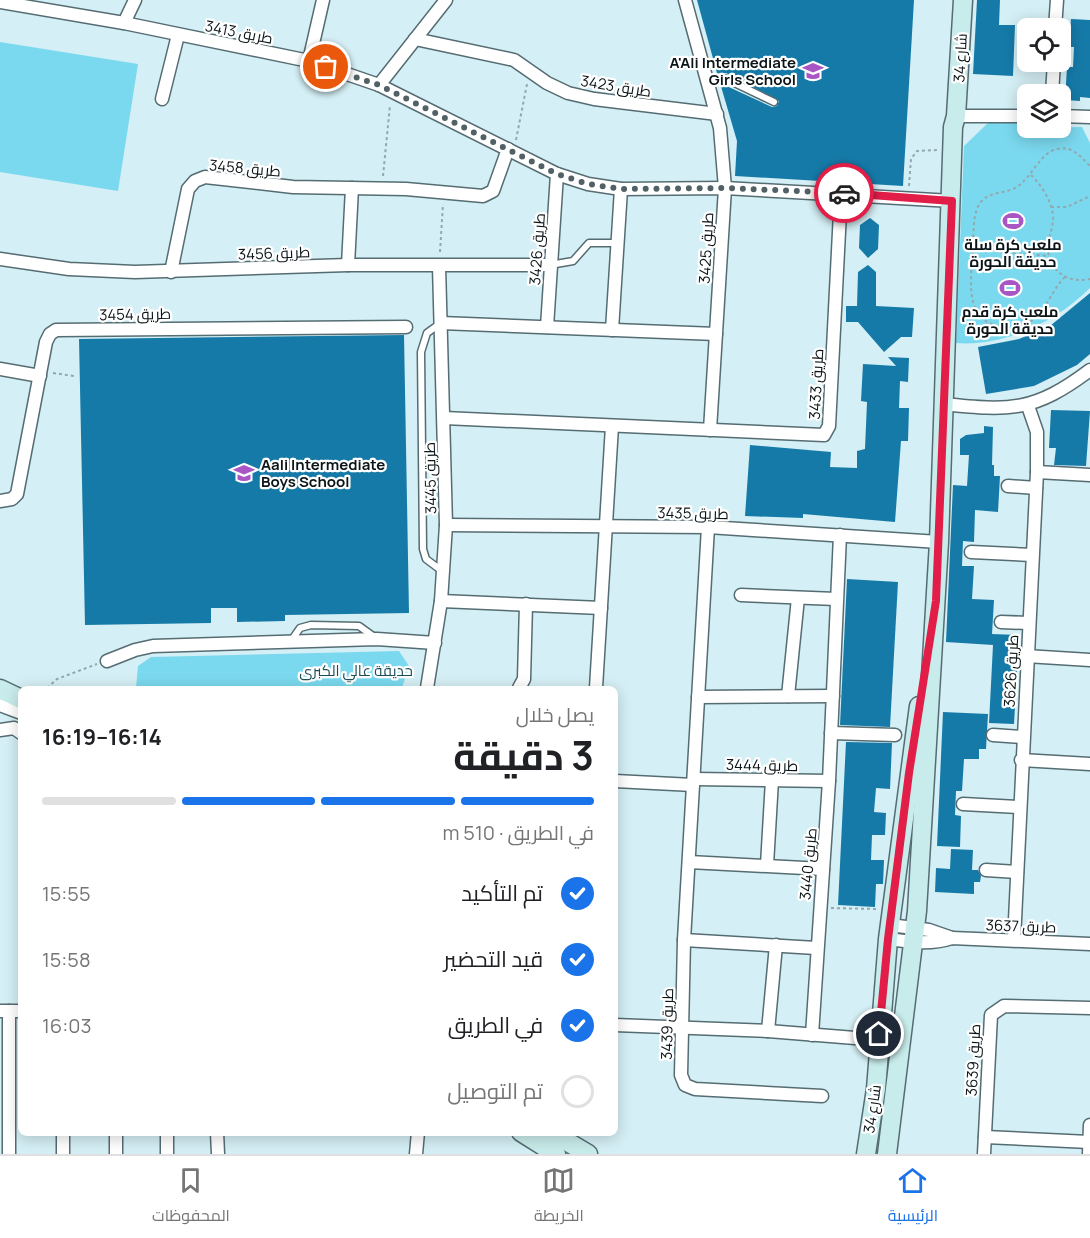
<!DOCTYPE html>
<html lang="ar">
<meta charset="utf-8">
<style>
body{margin:0;font-family:Manrope,Cairo,sans-serif;background:#f6f6f6;color:#202124;direction:rtl;height:100vh;display:flex;flex-direction:column;font-size:22px;white-space:nowrap}
*{box-sizing:border-box;margin:0}
p{font-size:20px;color:#757577}
.icon{flex:none;width:33px;height:33px;fill:none;stroke:currentColor;stroke-width:2;stroke-linecap:round;stroke-linejoin:round}
.map{position:relative;flex:1;overflow:hidden;direction:ltr}
.sheet{position:absolute;left:18px;top:686px;width:600px;height:450px;display:flex;flex-direction:column;background:#fff;border-radius:9px;box-shadow:0 3px 15px #0003;direction:rtl}
.sheet>*{flex:none}
.buttons{position:absolute;left:1017px;top:18px;display:grid;gap:12px}
.buttons a{display:grid;place-items:center;width:54px;height:54px;border-radius:9px;background:#fff;box-shadow:0 3px 15px #0003;font-size:30px}
.pin{position:absolute;display:grid;place-items:center;width:51px;height:51px;color:#fff;margin:-26px;border:3px solid #fff;border-radius:50%;box-shadow:0 2px 6px #0007}
.courier{position:absolute;display:grid;place-items:center;width:60px;height:60px;margin:-30px;border:4px solid #e11d48;border-radius:50%;background:#fff;color:#222;box-shadow:0 2px 8px #0007}
.head em{font-style:normal;font-weight:700}
.head div{display:flex;flex-direction:column-reverse}
.head{display:flex;align-items:center;justify-content:space-between;height:102px;padding:0 24px}
h1{font-size:39px;font-weight:700;line-height:45px}
.bar{display:grid;grid-template-columns:repeat(4,1fr);gap:9px 6px;align-content:center;height:72px;padding:0 24px}
.bar i{height:8px;border-radius:4px;background:#e0e0e0}
.bar .on{background:#1a73e8}
.bar p{grid-column:span 4}
ol{padding:0 24px;list-style:none}
li{display:flex;align-items:center;gap:18px;height:66px}
li p{margin-inline-start:auto}
li .icon{padding:6px;border-radius:50%;background:#1a73e8;color:#fff;stroke-width:4}
li:last-child{color:#757577}
li i{width:33px;height:33px;border:3px solid #e0e0e0;border-radius:50%}
.tabs{display:flex;justify-content:space-around;align-items:center;height:84px;border-top:2px solid #e0e0e0;background:#fff;font-size:16px;color:#757577}
.tabs a{display:grid;justify-items:center;gap:3px}
.tabs .on{color:#1a73e8}
.map>svg:first-child{display:block}
.green{fill:#7bd9ef}
.building{fill:#167aa8}
.lines{fill:none;stroke-linecap:round;stroke-linejoin:round}
.lane-casing{stroke:#556c72;stroke-width:9}
.street-casing{stroke:#556c72;stroke-width:15}
.secondary-casing{stroke:#556c72;stroke-width:21}
.path{stroke:#93a8ad;stroke-width:2;stroke-dasharray:3 3;stroke-linecap:butt}
.lane{stroke:#fff;stroke-width:6}
.street{stroke:#fff;stroke-width:12}
.secondary{stroke:#c8eceb;stroke-width:18}
.done{stroke:#516165;stroke-width:6;stroke-dasharray:0 10.8}
.route{stroke:#e11d48;stroke-width:8}
.labels{text-anchor:middle;dominant-baseline:central;stroke-width:4.5;stroke-linejoin:round;paint-order:stroke}
.street-label{font-size:15px;fill:#0b1417;stroke:#fff}
.poi-label{font-size:15px;font-weight:bold;fill:#0b1417;stroke:#fff}
.park-label{font-size:15px;fill:#1d4f5a;stroke:#fff}
</style>
<div class="map">
<svg width="1090" height="1154" viewBox="0 0 1090 1154">
<rect width="100%" height="100%" fill="#d4eff5"/>
<g class="green">
<polygon points="0,42 138,64 118,191 0,172"/>
<path d="M990,121l37,2 1,5 54,-1 8,16v145c-34,34 -86,59 -134,55l8,-197z"/>
<polygon points="399,651 409,666 402,688 136,688 138,666 151,657"/>
</g>
<g class="building">
<polygon points="697,0 914,0 903,186 735,176 737,141 720,83 772,107 777,106 779,101 726,73 717,73"/>
<polygon points="977,0 1000,0 999,25 1015,25 1013,76 973,74"/>
<polygon points="1071,19 1090,20 1090,98 1080,97 1080,101 1065,100 1067,67 1073,67 1074,47 1069,47"/>
<polygon points="870,218 879,225 878,249 868,258 859,248 860,225"/>
<polygon points="868,265 876,272 876,306 914,308 912,337 901,337 884,352 858,322 846,322 846,306 857,306 858,272"/>
<polygon points="1090,293 1090,354 1077,365 1034,386 986,394 978,347 1019,339 1050,326"/>
<polygon points="404,335 409,613 285,615 285,621 237,622 237,608 211,608 211,623 85,625 79,339"/>
<polygon points="888,357 909,358 908,382 900,381 899,408 909,408 908,441 901,441 895,522 803,514 803,518 745,516 750,445 831,452 830,467 857,468 857,451 865,449 867,402 861,401 863,364 896,366"/>
<polygon points="1051,410 1090,411 1086,466 1054,465 1056,448 1049,448"/>
<polygon points="984,426 993,427 992,465 994,465 994,476 1000,476 998,512 975,510 974,542 963,541 962,566 974,566 972,599 994,600 992,634 1019,635 1014,724 989,723 993,645 946,642 953,485 967,486 969,455 960,455 960,439 966,435 984,433"/>
<polygon points="847,579 898,582 890,727 840,725"/>
<polygon points="943,712 988,714 986,749 979,749 979,759 964,759 962,791 956,791 955,815 961,816 960,847 937,846"/>
<polygon points="846,742 892,743 890,789 876,788 874,812 886,813 885,835 872,835 871,860 884,860 883,884 876,884 875,907 838,905"/>
<polygon points="951,849 973,850 972,870 978,870 981,876 980,882 974,882 974,894 935,892 936,868 950,869"/>
</g>
<g class="lines">
<g class="lane-casing">
<g id="lane">
<polyline points="707,78 724,78 774,102"/>
<polyline points="550,265 573,261 589,243 617,243"/>
<polyline points="441,323 427,333 421,352 423,549 426,559 442,571"/>
<polyline points="291,641 300,628 311,625 359,626 377,639"/>
</g>
</g>
<g class="street-casing">
<g id="street">
<polyline points="685,0 720,128 725,188 710,430"/>
<polyline points="0,2 124,23 309,61 379,85 557,174 588,184 621,189 725,188 952,201"/>
<polyline points="124,23 135,0"/>
<polyline points="1055,28 1057,0"/>
<polyline points="415,39 514,60 547,83 568,93 594,99 717,114"/>
<polyline points="309,61 323,0"/>
<polyline points="379,85 446,0"/>
<polyline points="1052,94 1054,62"/>
<polyline points="162,99 178,35"/>
<polyline points="956,116 1028,116"/>
<polyline points="1060,116 1090,117"/>
<polyline points="0,259 69,269 135,272 348,265 550,265"/>
<polyline points="348,265 352,188"/>
<polyline points="171,272 188,189 195,181 205,177 293,187 406,189 483,196 493,191 508,149"/>
<polyline points="441,323 716,334"/>
<polyline points="547,327 557,174"/>
<polyline points="612,330 621,189"/>
<polyline points="0,369 40,376"/>
<path d="M943,404c68,7 91,8 147,-34"/>
<polyline points="444,418 824,435 829,426 841,193"/>
<polyline points="1037,472 1090,475"/>
<polyline points="1008,486 1036,488"/>
<polyline points="0,501 12,499 17,494 46,342 50,334 56,330 406,327"/>
<polyline points="446,525 708,527 939,542"/>
<polyline points="708,527 684,940 681,1075 685,1085 695,1089 822,1096"/>
<polyline points="971,552 1032,555"/>
<polyline points="741,595 836,599"/>
<polyline points="441,601 601,608"/>
<polyline points="1001,622 1028,623"/>
<polyline points="1026,656 1090,660"/>
<polyline points="107,661 135,650 153,646 377,639 435,643"/>
<polyline points="427,688 441,601 446,525 439,266"/>
<polyline points="519,688 524,679 526,604"/>
<polyline points="596,688 612,426"/>
<polyline points="788,696 798,598"/>
<polyline points="698,697 833,696"/>
<polyline points="0,705 21,713"/>
<polyline points="0,730 14,728 21,733"/>
<polyline points="831,733 895,735"/>
<polyline points="993,735 1023,737"/>
<polyline points="1021,760 1090,764"/>
<polyline points="694,779 829,781"/>
<polyline points="615,781 693,785"/>
<polyline points="963,804 1019,807"/>
<polyline points="689,862 823,869"/>
<polyline points="767,865 772,780"/>
<polyline points="986,870 1017,872"/>
<polyline points="890,925 929,930 952,938"/>
<path d="M888,939c21,3 43,6 64,-1l138,6"/>
<polyline points="684,940 816,948"/>
<polyline points="1014,940 1037,472 1037,432 1028,406"/>
<polyline points="0,1011 21,1011"/>
<polyline points="615,1025 768,1031 855,1038"/>
<polyline points="768,1031 776,945"/>
<polyline points="812,1035 829,781 840,535"/>
<polyline points="167,1132 167,1154"/>
<polyline points="217,1132 218,1154"/>
<polyline points="985,1137 1089,1142"/>
<polyline points="9,1154 9,1011"/>
<polyline points="63,1154 63,1132"/>
<polyline points="116,1154 116,1132"/>
<polyline points="416,1154 418,1132"/>
<polyline points="984,1154 991,1015 1004,1006 1090,1008"/>
<polyline points="1089,1154 1090,1125"/>
</g>
</g>
<g class="secondary-casing">
<g id="secondary">
<polyline points="0,689 21,699"/>
<polyline points="521,1132 556,1154"/>
<polyline points="551,1132 588,1154"/>
<polyline points="866,1154 876,1089 888,939 919,706"/>
<polyline points="887,1154 917,911 939,542 953,127 956,116 963,0"/>
</g>
</g>
<g class="path">
<polyline points="516,140 527,84"/>
<path d="M1031,175c11,11 20,25 22,40 1,12 -5,22 -5,33 0,23 21,36 42,31"/>
<polyline points="383,176 390,105"/>
<polyline points="909,186 911,159 917,151 937,150"/>
<polyline points="1051,207 1067,207 1090,196"/>
<polyline points="965,249 1049,256"/>
<polyline points="440,252 443,204"/>
<path d="M1065,277c-14,13 -19,36 -37,46 -9,5 -20,6 -30,3 -36,-8 -26,-51 -25,-78 1,-14 -1,-33 7,-45 9,-12 25,-9 37,-16 14,-10 20,-27 34,-36 19,-8 27,3 39,15"/>
<polyline points="53,373 74,376"/>
<polyline points="47,688 57,679 97,664"/>
<polyline points="831,908 877,909"/>
</g>
<use href="#lane" class="lane"/>
<use href="#street" class="street"/>
<use href="#secondary" class="secondary"/>
</g>
<g class="lines">
<polyline class="done" points="326,67 379,85 557,174 588,184 621,189 725,188 844,193"/>
<polyline class="route" points="844,193 952,201 936,601 909,773 888,939 879,1034"/>
</g>
<defs>
<g id="school-bare" transform="scale(1.62)"><path d="M0-5L7-2L0 1L-7-2ZM-4 1L0 2.5L4 1V4Q0 6-4 4Z" fill="#a955c4" stroke="#fff" stroke-width="2.5" paint-order="stroke"/></g>
<g id="stadium-bare" transform="scale(1.62)"><path d="M0-5a6.5 5 0 1 0 0 10a6.5 5 0 1 0 0-10ZM-3.5-1.8h7v3.6h-7Z" fill="#a955c4" stroke="#fff" stroke-width="2.5" paint-order="stroke"/></g>
</defs>
<g fill-rule="evenodd">
<use href="#school-bare" x="813" y="71"/>
<use href="#stadium-bare" x="1013" y="221"/>
<use href="#stadium-bare" x="1010" y="288"/>
<use href="#school-bare" x="244" y="473"/>
</g>
<g class="labels">
<g class="street-label">
<text transform="translate(239 32) rotate(11)">طريق 3413</text>
<text transform="translate(960 58) rotate(-87)">شارع 34</text>
<text transform="translate(616 86) rotate(9)">طريق 3423</text>
<text transform="translate(245 168) rotate(5)">طريق 3458</text>
<text transform="translate(706 248) rotate(-87)">طريق 3425</text>
<text transform="translate(537 249) rotate(-86)">طريق 3426</text>
<text transform="translate(274 253) rotate(-2)">طريق 3456</text>
<text transform="translate(135 314) rotate(-1)">طريق 3454</text>
<text transform="translate(816 384) rotate(-87)">طريق 3433</text>
<text transform="translate(430 478) rotate(-91)">طريق 3445</text>
<text transform="translate(693 513) rotate(1)">طريق 3435</text>
<text transform="translate(1011 671) rotate(-87)">طريق 3626</text>
<text transform="translate(762 765) rotate(1)">طريق 3444</text>
<text transform="translate(808 864) rotate(-85)">طريق 3440</text>
<text transform="translate(1021 926) rotate(2)">طريق 3637</text>
<text transform="translate(667 1024) rotate(-89)">طريق 3439</text>
<text transform="translate(973 1060) rotate(-87)">طريق 3639</text>
<text transform="translate(872 1109) rotate(-82)">شارع 34</text>
</g>
<g class="poi-label">
<text x="796" y="62" text-anchor="end">A'Ali Intermediate<tspan x="796" dy="17">Girls School</tspan></text>
<text x="1013" y="244">ملعب كرة سلة<tspan x="1013" dy="17">حديقة الحورة</tspan></text>
<text x="1010" y="311">ملعب كرة قدم<tspan x="1010" dy="17">حديقة الحورة</tspan></text>
<text x="261" y="464" text-anchor="start">Aali Intermediate<tspan x="261" dy="17">Boys School</tspan></text>
</g>
<g class="park-label">
<text x="356" y="670">حديقة عالي الكبرى</text>
</g>
</g>
</svg>
<div class="buttons">
<a><svg class="icon" aria-label="locate" viewBox="0 0 24 24"><circle cx="12" cy="12" r="6"/><path d="M12 2v4M12 18v4M2 12h4M18 12h4"/></svg></a>
<a><svg class="icon" aria-label="layers" viewBox="0 0 24 24"><path d="M12 4l9 5-9 5-9-5zM3 14l9 5 9-5"/></svg></a>
</div>
<div class="pin" style="left:326px;top:67px;background:#ea580c"><svg class="icon" aria-label="bag" viewBox="0 0 24 24"><path d="M5 8h14l-1 12H6zM9 8a3 3 0 0 1 6 0"/></svg></div>
<div class="pin" style="left:879px;top:1034px;background:#1f2937"><svg class="icon" aria-label="home" viewBox="0 0 24 24"><path d="M3 11l9-7 9 7M6 9v11h12V9"/></svg></div>
<div class="courier" style="left:844px;top:193px"><svg class="icon" aria-label="car" viewBox="0 0 24 24"><path d="M5 17H2v-5l4-1 3-4h7l3 4 3 1v5h-3M9 17h6M6 11h13"/><circle cx="7" cy="17" r="2"/><circle cx="17" cy="17" r="2"/></svg></div>
<section class="sheet">
<div class="head"><div><h1>3 دقيقة</h1><p>يصل خلال</p></div><em>16:14–16:19</em></div>
<div class="bar"><i class="on"></i><i class="on"></i><i class="on"></i><i></i><p>في الطريق · 510 m</p></div>
<ol>
<li><svg class="icon" aria-label="check" viewBox="0 0 24 24"><path d="M5 12l5 5 9-10"/></svg>تم التأكيد<p>15:55</p></li>
<li><svg class="icon" aria-label="check" viewBox="0 0 24 24"><path d="M5 12l5 5 9-10"/></svg>قيد التحضير<p>15:58</p></li>
<li><svg class="icon" aria-label="check" viewBox="0 0 24 24"><path d="M5 12l5 5 9-10"/></svg>في الطريق<p>16:03</p></li>
<li><i></i>تم التوصيل</li>
</ol>
</section>
</div>
<nav class="tabs">
<a class="on"><svg class="icon" aria-label="home" viewBox="0 0 24 24"><path d="M3 11l9-7 9 7M6 9v11h12V9"/></svg>الرئيسية</a>
<a><svg class="icon" aria-label="map" viewBox="0 0 24 24"><path d="M3 6l6-2 6 2 6-2v14l-6 2-6-2-6 2zM9 4v14M15 6v14"/></svg>الخريطة</a>
<a><svg class="icon" aria-label="saved" viewBox="0 0 24 24"><path d="M7 4h10v16l-5-4-5 4z"/></svg>المحفوظات</a>
</nav>
